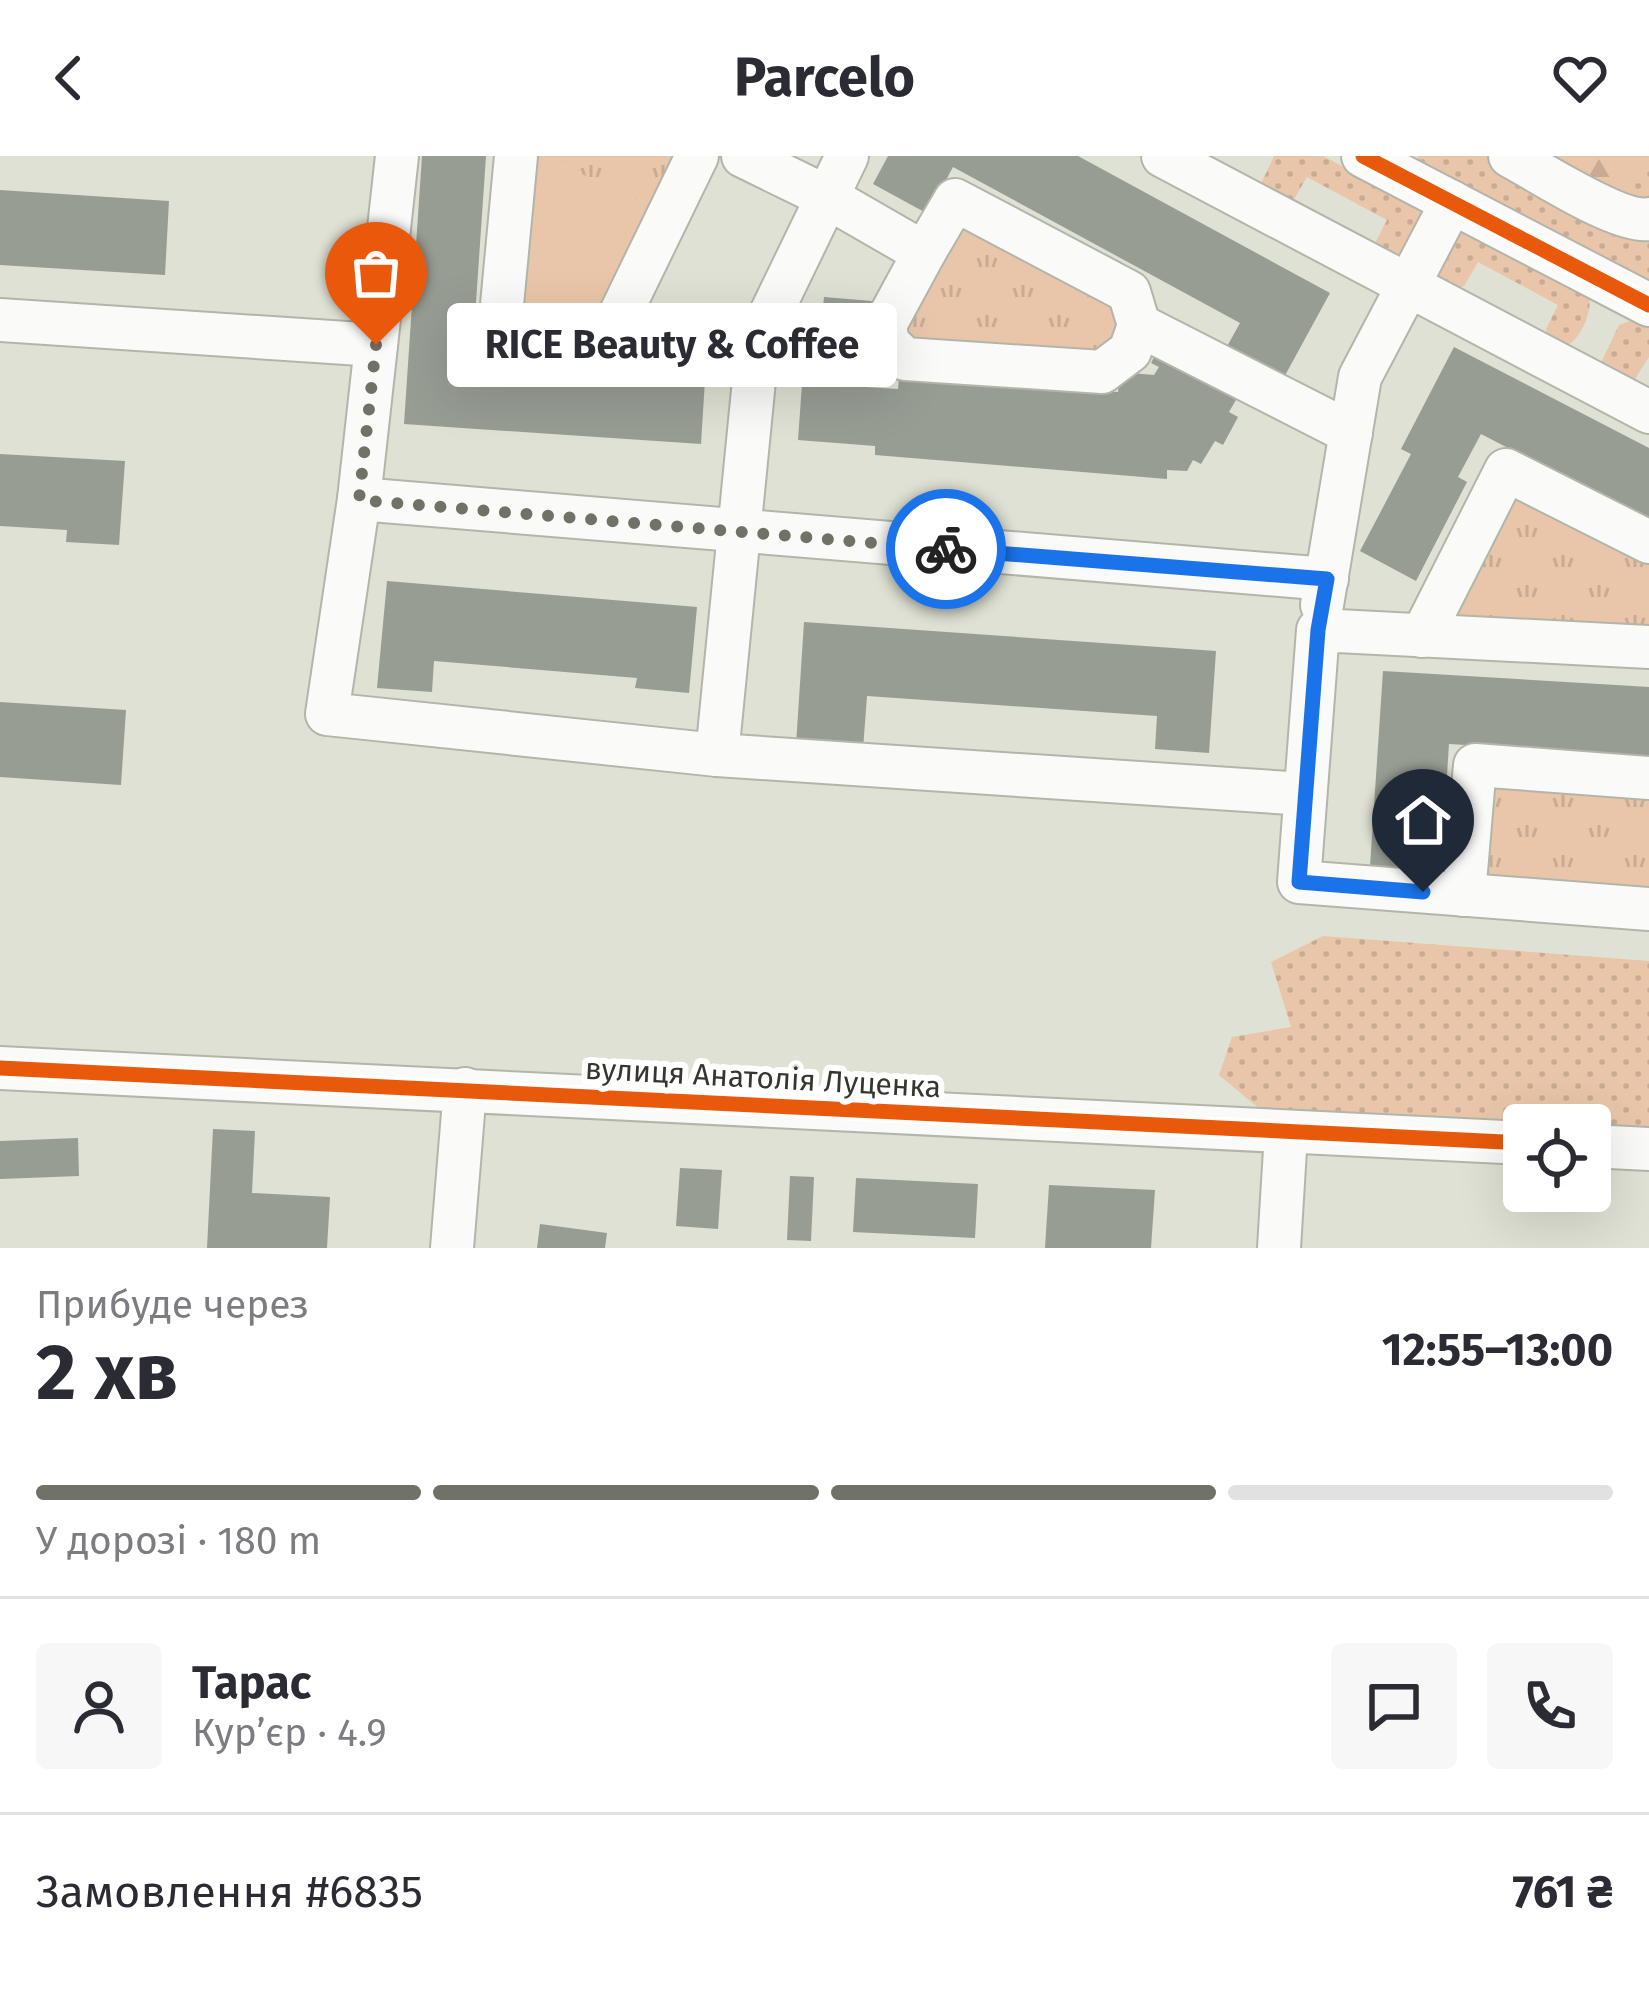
<!DOCTYPE html>
<html lang="uk">
<meta charset="utf-8">
<style>
body{margin:0;font-family:"Fira Sans",sans-serif;background:#f7f7f7;color:#2b2b33;height:100vh;display:flex;flex-direction:column;font-size:45px;white-space:nowrap}
*{box-sizing:border-box;margin:0}
p{font-size:39px;color:#7c7c81}
.icon{flex:none;width:66px;height:66px;fill:none;stroke:currentColor;stroke-width:2;stroke-linecap:round;stroke-linejoin:round}
.map{position:relative;height:1092px;overflow:hidden}
.details{display:flex;flex-direction:column;background:#fff;flex:1}
.details>*{flex:none}
.fabs{position:absolute;left:1503px;top:948px;display:grid;gap:24px}
.fabs a{display:grid;place-items:center;width:108px;height:108px;border-radius:12px;background:#fff;box-shadow:0 12px 48px #0002;font-size:60px}
.pin{position:absolute;display:grid;place-items:center;width:102px;height:102px;color:#fff;margin:-123px -51px;border-radius:50% 50% 50% 0;rotate:-45deg;box-shadow:0 0 12px #0007}
.pin .icon{rotate:45deg}
.courier{position:absolute;display:grid;place-items:center;width:120px;height:120px;margin:-60px;border:9px solid #1a73e8;border-radius:50%;background:#fff;color:#222;box-shadow:0 3px 15px #0007}
.bubble{position:absolute;height:84px;border-radius:12px;background:#fff;box-shadow:0 12px 48px #0002;font-size:39px;font-weight:700;line-height:84px;text-align:center}
.summary em{font-style:normal;font-weight:700}
.summary div{display:flex;flex-direction:column-reverse}
.summary{display:flex;align-items:center;justify-content:space-between;height:204px;padding:0 36px}
h1{font-size:78px;font-weight:700;line-height:90px}
.bar{display:grid;grid-template-columns:repeat(4,1fr);gap:18px 12px;align-content:center;height:144px;padding:0 36px}
.bar i{height:15px;border-radius:9px;background:#e1e1e2}
.bar .on{background:#707267}
.bar p{grid-column:span 4}
.line{display:flex;align-items:center;gap:30px;padding:0 36px;border-top:3px solid #e1e1e2}
.line div{flex:1}
.round{display:grid;place-items:center;flex:none;width:126px;height:126px;border-radius:12px;background:#f7f7f7}
header{display:flex;justify-content:space-between;align-items:center;height:156px;padding:0 36px;background:#fff;font-size:54px;font-weight:700}
.map>svg:first-child{display:block}
.grass{fill:url(#grass-dots)}
.forest{fill:url(#forest-firs)}
.park{fill:url(#park-tufts)}
.garden{fill:#e9c6a9}
.building{fill:#989d94}
.lines{fill:none;stroke-linecap:round;stroke-linejoin:round}
.minor-casing{stroke:#b3b5aa;stroke-width:46}
.minor{stroke:#fafaf8;stroke-width:42}
.cycleway-casing{stroke:#fff;stroke-width:22}
.cycleway{stroke:#e8590c;stroke-width:15}
.done{stroke:#707267;stroke-width:12;stroke-dasharray:0 21.6}
.route{stroke:#1a73e8;stroke-width:15}
.labels{text-anchor:middle;dominant-baseline:central;stroke-width:12;stroke-linejoin:round;paint-order:stroke}
.street-label{font-size:30px;fill:#34372d;stroke:#fff}
</style>
<header><svg class="icon" aria-label="back" viewBox="0 0 24 24"><path d="M15 5l-7 7 7 7"/></svg>Parcelo<svg class="icon" aria-label="heart" viewBox="0 0 24 24"><path d="M12 20l-8-8c-3-5 5-10 8-4 3-6 11-1 8 4z"/></svg></header>
<div class="map">
<svg width="1649" height="1092" viewBox="0 0 1649 1092">
<defs>
<pattern id="grass-dots" width="8" height="8" patternUnits="userSpaceOnUse" patternTransform="scale(3)"><rect width="8" height="8" fill="#e9c6a9"/><path d="M2 2h.1M6 6h.1" fill="none" stroke="#c8ab92" stroke-width="1.8" stroke-linecap="round"/></pattern>
<pattern id="forest-firs" width="22" height="20" patternUnits="userSpaceOnUse" patternTransform="scale(3)"><rect width="22" height="20" fill="#e9c6a9"/><path d="M5 1l3.5 6h-7zM16 11l3.5 6h-7z" fill="#c8ab92"/></pattern>
<pattern id="park-tufts" width="24" height="20" patternUnits="userSpaceOnUse" patternTransform="scale(3)"><rect width="24" height="20" fill="#e9c6a9"/><path d="M3 7l-1-3M5 7V3M7 7l1-3M15 17l-1-3M17 17v-4M19 17l1-3" fill="none" stroke="#c8ab92"/></pattern>
</defs>
<rect width="100%" height="100%" fill="#dee1d3"/>
<g class="grass">
<polygon points="1274,0 1323,0 1419,52 1422,64 1403,102 1377,100 1375,87 1387,64 1307,21 1293,45 1259,32"/>
<polygon points="1418,0 1649,0 1649,128 1417,8"/>
<path d="M1465,69l124,68c4,17 -7,44 -22,53l-19,-5 -2,-12 12,-24 -80,-43 -14,24 -15,5 -19,-18z"/>
<polygon points="1635,163 1649,171 1649,201 1634,224 1619,229 1599,211 1619,169"/>
<polygon points="1323,780 1649,805 1649,983 1590,979 1590,969 1261,954 1219,919 1232,881 1291,871 1271,806"/>
</g>
<polygon class="forest" points="1540,0 1649,0 1649,7 1619,38"/>
<g class="park">
<polygon points="541,0 694,0 666,56"/>
<polygon points="959,55 1124,140 1133,170 1103,210 898,184"/>
<polygon points="1517,326 1649,393 1649,477 1446,465"/>
<polygon points="1490,625 1649,637 1649,739 1482,727"/>
</g>
<polygon class="garden" points="525,0 541,0 666,56 605,172 517,177"/>
<g class="building">
<polygon points="422,0 486,0 472,205 649,217 651,189 707,192 701,288 404,268"/>
<polygon points="888,0 1078,0 1330,137 1282,225 1225,194 1240,167 953,11 928,58 873,28"/>
<polygon points="0,34 169,45 165,119 0,109"/>
<polygon points="824,141 872,145 866,231 898,233 899,221 1118,236 1120,216 1154,219 1159,211 1151,207 1158,193 1240,237 1229,256 1238,261 1223,289 1215,285 1201,308 1193,304 1187,315 1167,314 1167,323 875,299 875,290 798,284 807,158 822,160"/>
<polygon points="1454,191 1649,292 1649,365 1481,278 1458,321 1467,326 1416,425 1360,395 1411,298 1401,293"/>
<polygon points="0,298 125,305 119,389 66,386 67,374 0,370"/>
<polygon points="387,425 697,451 689,537 635,532 637,522 434,505 432,536 377,532"/>
<polygon points="804,466 1216,495 1209,597 1155,593 1157,560 867,540 863,593 796,589"/>
<polygon points="1383,515 1649,531 1649,600 1449,588 1441,714 1370,710"/>
<polygon points="0,546 126,554 121,629 0,621"/>
<polygon points="213,973 255,975 252,1037 330,1041 327,1092 207,1092"/>
<polygon points="78,982 79,1020 0,1023 0,985"/>
<polygon points="680,1012 722,1014 718,1073 676,1070"/>
<polygon points="790,1020 814,1021 811,1085 787,1084"/>
<polygon points="856,1022 978,1028 975,1082 853,1076"/>
<polygon points="1049,1029 1155,1034 1151,1092 1045,1092"/>
<polygon points="540,1068 607,1077 605,1092 537,1092"/>
</g>
<g class="lines">
<g class="minor-casing">
<g id="minor">
<polyline points="397,0 359,343 327,558 717,599 1305,638"/>
<path d="M516,0l-16,170c5,5 9,11 15,13 23,11 76,8 96,-6l86,-177"/>
<polyline points="743,0 827,41 924,97 885,169 888,187 905,203 1102,216 1130,195 1139,169 1351,277"/>
<polyline points="1163,0 1649,256"/>
<polyline points="1363,0 1649,149"/>
<path d="M1510,0c30,16 109,68 139,63"/>
<polyline points="924,97 955,44 1129,136 1139,169"/>
<polyline points="0,164 376,189"/>
<polyline points="359,343 1327,423"/>
<polyline points="1322,449 1360,221 1452,46"/>
<polyline points="1422,480 1506,314 1649,386"/>
<polyline points="1649,491 1318,474 1299,726 1649,753"/>
<polyline points="717,599 758,184 847,0"/>
<polyline points="1464,739 1475,609 1649,622"/>
<polyline points="0,912 1524,987"/>
<polyline points="1590,990 1649,993"/>
<polyline points="452,1092 465,933"/>
<polyline points="1279,1092 1286,977"/>
</g>
</g>
<use href="#minor" class="minor"/>
<g class="cycleway-casing">
<g id="cycleway">
<polyline points="1363,0 1649,149"/>
<polyline points="0,912 1524,987"/>
</g>
</g>
<use href="#cycleway" class="cycleway"/>
</g>
<g class="lines">
<polyline class="done" points="376,189 359,344 946,393"/>
<polyline class="route" points="946,393 1327,423 1318,474 1299,726 1423,736"/>
</g>
<g class="labels">
<g class="street-label">
<text transform="translate(763 922) rotate(3)">вулиця Анатолія Луценка</text>
</g>
</g>
</svg>
<div class="fabs">
<a><svg class="icon" aria-label="locate" viewBox="0 0 24 24"><circle cx="12" cy="12" r="6"/><path d="M12 2v4M12 18v4M2 12h4M18 12h4"/></svg></a>
</div>
<div class="pin" style="left:376px;top:189px;background:#ea580c"><svg class="icon" aria-label="bag" viewBox="0 0 24 24"><path d="M5 8h14l-1 12H6zM9 8a3 3 0 0 1 6 0"/></svg></div>
<div class="pin" style="left:1423px;top:736px;background:#1f2937"><svg class="icon" aria-label="home" viewBox="0 0 24 24"><path d="M3 11l9-7 9 7M6 9v11h12V9"/></svg></div>
<div class="courier" style="left:946px;top:393px"><svg class="icon" aria-label="bike" viewBox="0 0 24 24"><circle cx="6" cy="16" r="4"/><circle cx="18" cy="16" r="4"/><path d="M6 16l4-8h5l3 8M10 8l3 8H6M13 5h3"/></svg></div>
<div class="bubble" style="left:447px;top:147px;width:450px">RICE Beauty &amp; Coffee</div>
</div>
<section class="details">
<div class="summary"><div><h1>2 хв</h1><p>Прибуде через</p></div><em>12:55–13:00</em></div>
<div class="bar"><i class="on"></i><i class="on"></i><i class="on"></i><i></i><p>У дорозі · 180 m</p></div>
<div class="line" style="height:216px"><a class="round"><svg class="icon" aria-label="person" viewBox="0 0 24 24"><circle cx="12" cy="8" r="4"/><path d="M4 21q1-7 8-7t8 7"/></svg></a><div><b>Тарас</b><p>Кур’єр · 4.9</p></div><a class="round"><svg class="icon" aria-label="chat" viewBox="0 0 24 24"><path d="M4 5h16v11H9l-5 4z"/></svg></a><a class="round"><svg class="icon" aria-label="phone" viewBox="0 0 24 24"><path d="M5 4h4l2 5-3 2q2 4 5 5l2-3 5 2v4C11 20 4 13 5 4z"/></svg></a></div>
<div class="line" style="height:156px"><div>Замовлення #6835</div><b>761 ₴</b></div>
</section>
